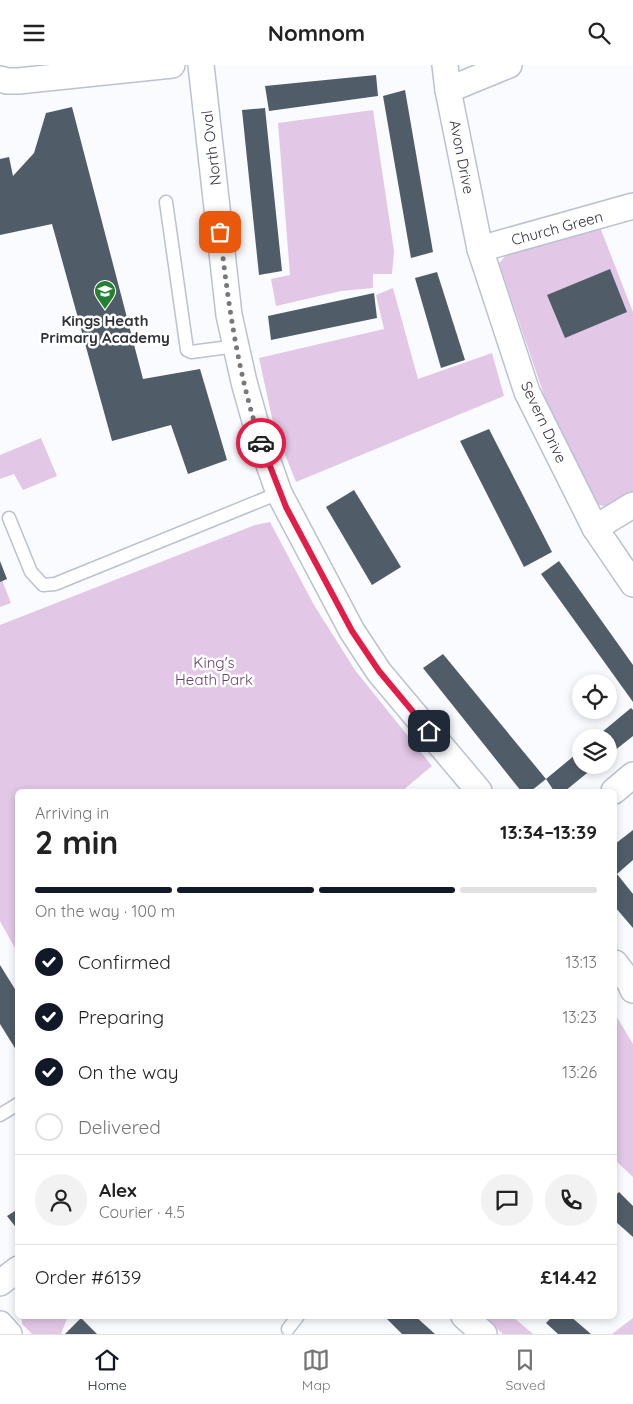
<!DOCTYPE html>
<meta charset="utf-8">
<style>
body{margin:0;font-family:Quicksand,sans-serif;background:#f2f2f2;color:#222;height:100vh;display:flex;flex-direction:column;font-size:19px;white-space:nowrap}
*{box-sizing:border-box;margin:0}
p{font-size:16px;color:#767676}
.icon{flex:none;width:28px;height:28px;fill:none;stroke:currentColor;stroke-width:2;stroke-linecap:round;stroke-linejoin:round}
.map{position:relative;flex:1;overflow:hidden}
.panel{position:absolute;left:15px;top:724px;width:602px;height:530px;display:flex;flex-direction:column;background:#fff;border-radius:8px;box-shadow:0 2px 8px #0003}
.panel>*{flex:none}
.fabs{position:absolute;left:572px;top:609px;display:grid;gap:10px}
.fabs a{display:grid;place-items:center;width:45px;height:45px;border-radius:50%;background:#fff;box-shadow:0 2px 8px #0003;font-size:25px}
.pin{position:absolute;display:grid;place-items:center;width:42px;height:42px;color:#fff;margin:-21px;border-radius:10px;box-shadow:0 2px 8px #0006}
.courier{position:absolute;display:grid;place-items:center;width:50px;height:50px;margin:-25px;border:4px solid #e11d48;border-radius:50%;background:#fff;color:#222;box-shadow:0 1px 6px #0007}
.summary em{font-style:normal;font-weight:700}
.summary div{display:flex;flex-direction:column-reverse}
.summary{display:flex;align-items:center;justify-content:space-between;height:85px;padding:0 20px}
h1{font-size:32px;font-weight:700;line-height:38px}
.bar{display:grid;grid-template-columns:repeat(4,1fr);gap:8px 5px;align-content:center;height:60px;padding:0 20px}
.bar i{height:6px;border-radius:4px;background:#e0e0e0}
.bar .on{background:#111827}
.bar p{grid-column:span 4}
.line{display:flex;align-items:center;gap:12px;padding:0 20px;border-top:1px solid #e0e0e0}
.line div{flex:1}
.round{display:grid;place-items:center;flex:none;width:52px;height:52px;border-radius:26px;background:#f2f2f2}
ol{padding:0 20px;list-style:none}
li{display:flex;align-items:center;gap:15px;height:55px}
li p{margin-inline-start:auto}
li .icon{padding:5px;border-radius:50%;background:#111827;color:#fff;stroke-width:4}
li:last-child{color:#767676}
li i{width:28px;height:28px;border:2px solid #e0e0e0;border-radius:50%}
header{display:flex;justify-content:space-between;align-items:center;height:65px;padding:0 20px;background:#fff;font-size:22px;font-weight:700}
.menu{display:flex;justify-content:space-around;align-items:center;height:70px;border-top:1px solid #e0e0e0;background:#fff;font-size:14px;color:#767676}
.menu a{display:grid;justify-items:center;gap:2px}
.menu .on{color:#111827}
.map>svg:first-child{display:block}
.green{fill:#e2c7e7}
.building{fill:#505d69}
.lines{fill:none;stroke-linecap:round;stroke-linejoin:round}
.lane-casing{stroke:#bbc1d2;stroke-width:15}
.street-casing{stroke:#bbc1d2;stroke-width:28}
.lane{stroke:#fff;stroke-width:12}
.street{stroke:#fff;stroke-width:25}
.done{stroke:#77787e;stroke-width:5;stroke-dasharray:0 9}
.route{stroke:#e11d48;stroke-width:6}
.labels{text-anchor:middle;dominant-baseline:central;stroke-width:5;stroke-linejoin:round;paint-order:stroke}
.street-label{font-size:15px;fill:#303239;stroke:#fff}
.poi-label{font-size:15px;font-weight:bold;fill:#303239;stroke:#fff}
.park-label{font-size:15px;fill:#683e6e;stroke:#fff}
</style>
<header><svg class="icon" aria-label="menu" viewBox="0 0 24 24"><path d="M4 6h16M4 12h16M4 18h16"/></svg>Nomnom<svg class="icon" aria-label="search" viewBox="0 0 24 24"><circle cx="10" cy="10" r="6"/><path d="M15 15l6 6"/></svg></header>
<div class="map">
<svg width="633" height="1269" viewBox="0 0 633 1269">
<rect width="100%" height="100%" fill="#fafbff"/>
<g class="green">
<polygon points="373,45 394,186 392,209 373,209 373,223 341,226 276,241 271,214 290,210 278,58"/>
<polygon points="598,157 633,247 633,431 611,444 597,439 545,333 499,198 509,187"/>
<polygon points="393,223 418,314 492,288 504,331 296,417 274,362 259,293 384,264 376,230"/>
<polygon points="41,373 57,411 23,425 14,409 0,414 0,390"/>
<polygon points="270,457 314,540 355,605 432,701 402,726 18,726 17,887 0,856 0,560 255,460"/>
<polygon points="0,510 11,538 0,542"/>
<polygon points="615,949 633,979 633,1112 615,1095"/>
<polygon points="21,1251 68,1251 61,1269 32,1269 22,1259"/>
<polygon points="482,1251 512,1251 533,1269 503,1269"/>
<polygon points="633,1253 633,1269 612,1269"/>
</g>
<g class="building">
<polygon points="376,10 378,31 269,46 265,21"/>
<polygon points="405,25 433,187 411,193 383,31"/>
<polygon points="72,42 143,314 200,304 227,395 188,409 171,360 112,376 52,159 0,170 0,94 9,92 13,111 34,88 46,48"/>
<polygon points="265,43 282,206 259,210 242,45"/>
<polygon points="610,204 627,247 565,273 547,230"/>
<polygon points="437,207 465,295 441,303 415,213"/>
<polygon points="374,228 377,253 271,275 268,251"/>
<polygon points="489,364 552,487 524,502 460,376"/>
<polygon points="354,425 401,502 372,520 326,442"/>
<polygon points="0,496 7,514 0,517"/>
<polygon points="559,496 633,600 633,637 541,509"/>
<polygon points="443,589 546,714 531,726 521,726 423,603"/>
<polygon points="631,643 633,645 633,671 609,690 609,672 596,672"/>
<polygon points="581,685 581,700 597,700 565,726 554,726 546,714"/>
<polygon points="633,765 633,795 617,809 633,829 633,863 615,842 615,779"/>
<polygon points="0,900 18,929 18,988 0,959"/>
<polygon points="619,1127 633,1141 633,1172 615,1156 615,1131"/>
<polygon points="18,1144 18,1165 7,1151"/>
<polygon points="384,1251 415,1251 435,1269 402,1269"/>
<polygon points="553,1251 570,1251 591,1269 558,1269 546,1258"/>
<polygon points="81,1253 97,1269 65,1269"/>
</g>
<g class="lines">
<g class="lane-casing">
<g id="lane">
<polyline points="166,137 187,285 191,287 237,281"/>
<polyline points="9,453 31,507 43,520 55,519 279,428"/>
<polyline points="0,1050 18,1039"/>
<polyline points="288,1264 298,1251"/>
</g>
</g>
<g class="street-casing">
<g id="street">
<polyline points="201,0 229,250 244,317 260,374 279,428 352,566 379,607 479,726"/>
<polyline points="445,0 448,25 480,184 527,327 595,463 633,519"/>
<polyline points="0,14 7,16 18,16 172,0"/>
<polyline points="448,25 509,0"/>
<polyline points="480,184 633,141"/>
<polyline points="595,463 633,440"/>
<polyline points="614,726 633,710"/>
<polyline points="615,898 630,918 633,925"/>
<polyline points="0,1218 18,1204"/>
<polyline points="464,1251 484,1269"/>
<polyline points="0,1259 9,1269"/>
</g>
</g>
<use href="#lane" class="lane"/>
<use href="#street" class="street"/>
</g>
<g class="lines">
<path class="done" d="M220,167c8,71 18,143 41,211"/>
<polyline class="route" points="261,378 286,442 352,566 379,606 429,666"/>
</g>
<defs>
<g id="school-pin" transform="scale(1.125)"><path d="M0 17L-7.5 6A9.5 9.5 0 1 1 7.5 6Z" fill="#258131" stroke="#fff"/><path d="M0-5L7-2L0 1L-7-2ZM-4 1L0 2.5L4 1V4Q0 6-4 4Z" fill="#fff"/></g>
</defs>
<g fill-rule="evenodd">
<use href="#school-pin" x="105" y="226"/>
</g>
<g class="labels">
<g class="street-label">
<text transform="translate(211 83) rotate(-97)">North Oval</text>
<text transform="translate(462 92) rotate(79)">Avon Drive</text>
<text transform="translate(557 163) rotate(-15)">Church Green</text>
<text transform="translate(544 357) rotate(65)">Severn Drive</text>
</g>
<g class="poi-label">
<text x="105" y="255">Kings Heath<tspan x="105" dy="17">Primary Academy</tspan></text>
</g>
<g class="park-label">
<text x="214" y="597">King's<tspan x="214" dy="17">Heath Park</tspan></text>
</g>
</g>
</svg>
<div class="fabs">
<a><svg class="icon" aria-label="locate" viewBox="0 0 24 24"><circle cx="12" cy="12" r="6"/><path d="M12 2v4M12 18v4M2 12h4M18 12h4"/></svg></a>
<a><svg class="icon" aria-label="layers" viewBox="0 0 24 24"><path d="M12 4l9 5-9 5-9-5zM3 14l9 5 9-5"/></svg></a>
</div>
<div class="pin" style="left:220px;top:167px;background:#ea580c"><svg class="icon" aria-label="bag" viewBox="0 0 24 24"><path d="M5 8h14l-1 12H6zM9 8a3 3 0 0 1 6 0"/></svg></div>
<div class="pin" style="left:429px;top:666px;background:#1f2937"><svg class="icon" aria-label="home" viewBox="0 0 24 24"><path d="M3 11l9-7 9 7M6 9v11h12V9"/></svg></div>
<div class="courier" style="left:261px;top:378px"><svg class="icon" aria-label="car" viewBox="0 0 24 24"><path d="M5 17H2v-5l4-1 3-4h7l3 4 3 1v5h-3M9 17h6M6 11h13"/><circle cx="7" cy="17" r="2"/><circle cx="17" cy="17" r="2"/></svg></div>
<section class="panel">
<div class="summary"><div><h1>2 min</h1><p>Arriving in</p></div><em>13:34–13:39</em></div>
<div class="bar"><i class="on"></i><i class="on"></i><i class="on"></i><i></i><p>On the way · 100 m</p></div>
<ol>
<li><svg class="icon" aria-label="check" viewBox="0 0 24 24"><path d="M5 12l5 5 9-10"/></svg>Confirmed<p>13:13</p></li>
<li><svg class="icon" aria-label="check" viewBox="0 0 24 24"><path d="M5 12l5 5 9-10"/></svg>Preparing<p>13:23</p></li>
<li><svg class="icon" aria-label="check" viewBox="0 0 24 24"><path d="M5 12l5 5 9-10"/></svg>On the way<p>13:26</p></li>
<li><i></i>Delivered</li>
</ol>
<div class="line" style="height:90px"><a class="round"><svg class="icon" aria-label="person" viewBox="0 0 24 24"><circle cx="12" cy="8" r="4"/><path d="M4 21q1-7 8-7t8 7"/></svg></a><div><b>Alex</b><p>Courier · 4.5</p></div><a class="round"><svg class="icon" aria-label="chat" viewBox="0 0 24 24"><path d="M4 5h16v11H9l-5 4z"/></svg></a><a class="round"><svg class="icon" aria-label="phone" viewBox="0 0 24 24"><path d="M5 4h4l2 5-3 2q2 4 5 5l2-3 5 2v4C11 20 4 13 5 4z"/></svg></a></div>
<div class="line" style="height:65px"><div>Order #6139</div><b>£14.42</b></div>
</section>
</div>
<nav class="menu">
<a class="on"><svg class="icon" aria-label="home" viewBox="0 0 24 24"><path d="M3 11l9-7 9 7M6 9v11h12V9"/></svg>Home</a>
<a><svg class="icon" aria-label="map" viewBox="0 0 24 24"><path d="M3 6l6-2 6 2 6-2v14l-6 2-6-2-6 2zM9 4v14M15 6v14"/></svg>Map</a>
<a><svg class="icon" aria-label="saved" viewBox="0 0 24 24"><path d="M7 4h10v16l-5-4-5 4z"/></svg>Saved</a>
</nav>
